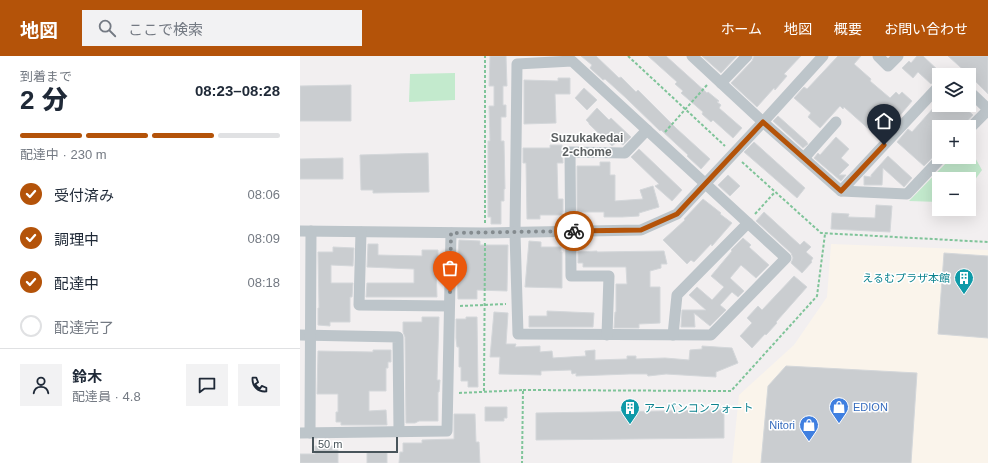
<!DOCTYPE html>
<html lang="ja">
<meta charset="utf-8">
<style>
body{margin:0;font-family:Helvetica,"Noto Sans JP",sans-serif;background:#f2f2f3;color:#1f2937;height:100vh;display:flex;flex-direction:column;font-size:15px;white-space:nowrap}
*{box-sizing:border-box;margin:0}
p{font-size:13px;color:#747a83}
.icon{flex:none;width:22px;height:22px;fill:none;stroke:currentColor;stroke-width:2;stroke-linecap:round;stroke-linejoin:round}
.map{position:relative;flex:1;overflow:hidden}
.sheet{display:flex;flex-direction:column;background:#fff;width:300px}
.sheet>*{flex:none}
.controls{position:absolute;left:632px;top:12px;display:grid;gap:8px}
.controls a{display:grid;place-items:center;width:44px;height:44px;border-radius:0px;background:#fff;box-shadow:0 4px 16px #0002;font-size:20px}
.scale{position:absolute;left:12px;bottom:10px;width:86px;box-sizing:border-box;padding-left:4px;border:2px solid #49555b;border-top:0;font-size:11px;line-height:14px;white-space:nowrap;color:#49555b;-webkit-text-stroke:3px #fff;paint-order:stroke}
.pin{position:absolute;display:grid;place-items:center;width:34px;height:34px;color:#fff;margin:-41px -17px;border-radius:50% 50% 50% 0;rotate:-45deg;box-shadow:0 0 4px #0007}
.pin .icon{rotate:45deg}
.courier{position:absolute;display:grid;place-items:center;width:40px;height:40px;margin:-20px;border:3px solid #b45309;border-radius:50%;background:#fff;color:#222;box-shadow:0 1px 5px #0007}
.head em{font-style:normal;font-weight:800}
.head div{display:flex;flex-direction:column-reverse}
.head{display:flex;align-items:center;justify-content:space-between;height:68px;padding:0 20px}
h1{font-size:26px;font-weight:800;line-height:30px}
.bar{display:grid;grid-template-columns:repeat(4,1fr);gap:6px 4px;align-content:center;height:48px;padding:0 20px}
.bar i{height:5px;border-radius:3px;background:#e0e1e3}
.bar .selected{background:#b45309}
.bar p{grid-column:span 4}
.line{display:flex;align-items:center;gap:10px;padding:0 20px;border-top:1px solid #e0e1e3}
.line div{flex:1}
.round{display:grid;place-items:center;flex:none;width:42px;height:42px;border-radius:0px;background:#f2f2f3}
ol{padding:0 20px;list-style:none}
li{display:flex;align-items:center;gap:12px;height:44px}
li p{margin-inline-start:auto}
li .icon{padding:4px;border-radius:50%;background:#b45309;color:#fff;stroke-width:4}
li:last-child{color:#747a83}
li i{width:22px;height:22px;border:2px solid #e0e1e3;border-radius:50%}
header{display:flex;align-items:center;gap:24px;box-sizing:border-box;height:56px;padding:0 20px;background:#b45309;color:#fff}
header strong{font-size:19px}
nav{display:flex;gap:22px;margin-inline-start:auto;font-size:14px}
.search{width:280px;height:36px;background:#f2f2f3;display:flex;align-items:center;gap:10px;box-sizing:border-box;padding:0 14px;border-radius:0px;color:#747a83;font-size:15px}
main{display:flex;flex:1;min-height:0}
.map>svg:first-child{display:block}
.commercial{fill:#faf4eb}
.green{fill:#c3eacd}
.building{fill:#cacdd0;stroke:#d4d7da}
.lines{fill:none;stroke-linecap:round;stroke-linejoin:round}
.path{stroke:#7fc499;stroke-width:2;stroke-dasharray:3 2;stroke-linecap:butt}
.minor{stroke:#bdc5ca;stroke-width:11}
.done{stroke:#848b8f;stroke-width:4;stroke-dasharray:0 7.2}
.route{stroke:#b45309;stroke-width:5}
.labels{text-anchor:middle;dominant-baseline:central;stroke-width:3;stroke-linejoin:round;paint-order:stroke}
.culture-label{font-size:11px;fill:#0d838f;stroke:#fff;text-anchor:end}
.shop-label{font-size:11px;fill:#366cbe;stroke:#fff;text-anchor:start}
.neighbourhood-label{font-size:12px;font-weight:bold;fill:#5d6163;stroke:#fff}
</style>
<header>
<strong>地図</strong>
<div class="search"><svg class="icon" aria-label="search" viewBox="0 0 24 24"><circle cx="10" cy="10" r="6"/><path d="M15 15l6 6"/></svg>ここで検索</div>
<nav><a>ホーム</a><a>地図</a><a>概要</a><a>お問い合わせ</a></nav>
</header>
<main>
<section class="sheet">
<div class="head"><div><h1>2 分</h1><p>到着まで</p></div><em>08:23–08:28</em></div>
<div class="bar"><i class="selected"></i><i class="selected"></i><i class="selected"></i><i></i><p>配達中 · 230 m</p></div>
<ol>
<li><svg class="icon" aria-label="check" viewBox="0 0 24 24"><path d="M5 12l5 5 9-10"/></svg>受付済み<p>08:06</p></li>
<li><svg class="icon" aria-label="check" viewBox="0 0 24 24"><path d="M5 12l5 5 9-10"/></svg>調理中<p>08:09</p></li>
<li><svg class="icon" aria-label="check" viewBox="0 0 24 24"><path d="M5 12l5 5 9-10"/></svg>配達中<p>08:18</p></li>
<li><i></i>配達完了</li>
</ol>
<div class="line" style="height:72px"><a class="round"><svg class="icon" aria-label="person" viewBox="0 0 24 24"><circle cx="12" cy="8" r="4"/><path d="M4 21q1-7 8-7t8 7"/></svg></a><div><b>鈴木</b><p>配達員 · 4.8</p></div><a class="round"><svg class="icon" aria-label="chat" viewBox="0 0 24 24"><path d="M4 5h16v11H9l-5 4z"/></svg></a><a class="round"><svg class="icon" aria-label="phone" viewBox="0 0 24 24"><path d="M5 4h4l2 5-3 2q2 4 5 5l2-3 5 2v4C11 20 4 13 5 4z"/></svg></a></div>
</section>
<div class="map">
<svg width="688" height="407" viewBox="0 0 688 407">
<rect width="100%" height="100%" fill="#f2eff0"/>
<polygon class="commercial" points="531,188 688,194 688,407 432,407 439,339 494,289 527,241"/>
<g class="green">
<polygon points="155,17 155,44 109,46 110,18"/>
<polygon points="669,91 682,114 669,132 669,123 639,123 639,146 609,145 652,101 669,101"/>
</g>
<g class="building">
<polygon points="190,0 206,0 207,30 203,30 203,49 206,49 206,61 201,61 201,85 204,85 205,133 204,133 204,145 201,145 201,168 191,168 191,161 188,161 188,85 190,85 189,50 194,50 194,30 189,30"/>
<polygon points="281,0 296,0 319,22 321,21 336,36 338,34 377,73 410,103 401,113 387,100 388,99 361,74 360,75 326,42 305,23 303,24 290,12 292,9"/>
<polygon points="348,0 366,0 407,37 408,36 419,45 417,46 421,49 419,52 442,72 433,82 413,64 411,66 402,58 403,56 381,37 383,35 375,28 377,26"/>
<polygon points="402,0 437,0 421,17"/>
<polygon points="454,0 501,0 484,18 487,20 475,34 474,32 457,51 431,27 452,5"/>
<polygon points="538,0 561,0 554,8 571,23 570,25 590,42 596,36 599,39 602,36 612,45 597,63 598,64 586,76 578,69 572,76 544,51 543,53 540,50 520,72 508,61 511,57 494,42 504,31 507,33"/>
<polygon points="617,0 623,0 642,18 639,19 639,23 634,25 631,28 618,16 613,22 602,12 609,5 611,7"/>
<polygon points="648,0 688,0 688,38 669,19"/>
<polygon points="258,22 270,22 270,38 255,38 256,67 224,68 224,24 258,25"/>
<polygon points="51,29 51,65 0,65 0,30"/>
<polygon points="284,32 297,44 287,54 275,42"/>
<polygon points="636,49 662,49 673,59 662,71 639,71 639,95 624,110 597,86 608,73 612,76"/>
<polygon points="297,52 309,64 311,62 331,81 323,89 318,85 312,90 289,68 289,67 286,64"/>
<polygon points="478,60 506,85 508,88 503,92 473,65"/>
<polygon points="536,81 549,93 541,102 549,109 539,119 546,119 541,125 514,102 518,97 520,99"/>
<polygon points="454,86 505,132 497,142 444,96"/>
<polygon points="250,89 262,89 263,107 257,107 258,143 263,143 263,156 262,156 262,159 240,159 240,163 227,163 226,107 223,107 223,92 250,92"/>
<polygon points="339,93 382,134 372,145 355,130 359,128 331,101"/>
<polygon points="128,97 129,136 73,137 73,134 61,134 60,99"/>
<polygon points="588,100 612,122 604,131 583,112 582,129 564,129 564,120 571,121 571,119"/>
<polygon points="43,102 43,123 0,123 0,103"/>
<polygon points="300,106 310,106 310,119 315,119 315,145 343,143 340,134 353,130 359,151 339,157 339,160 322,161 304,161 304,156 277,156 277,110 300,110"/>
<polygon points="428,119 440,130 430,140 418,129"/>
<polygon points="403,143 421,157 420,158 432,167 412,190 411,188 394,206 391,204 387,208 363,184 385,164 384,163"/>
<polygon points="576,149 592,150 590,176 531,173 532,157 549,158 548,161 575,162"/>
<polygon points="464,156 500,189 504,185 511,191 506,196 513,202 511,205 512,206 502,217 491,207 493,202 491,197 456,165"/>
<polygon points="443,182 451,189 449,191 469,209 456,222 441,209 430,222 444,235 438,241 432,236 420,249 426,254 410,270 394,257 395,271 381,271 382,254 406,254 389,239 397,231 412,244 424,231 411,220 432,195 431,194"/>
<polygon points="159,184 180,185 180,189 208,189 207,235 177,234 177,243 158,243 157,214"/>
<polygon points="229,185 241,186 241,191 261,191 261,196 262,196 262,232 225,231"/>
<polygon points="68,188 78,188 78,199 122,200 122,194 138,194 138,211 136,211 137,241 66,241 67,227 114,227 114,213 67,211"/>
<polygon points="33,191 54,192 53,210 31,209 31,227 53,227 52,241 50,241 50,266 30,266 30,270 18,269 18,252 19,252 18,196 33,196"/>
<polygon points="297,195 297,196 364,195 367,208 361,208 361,212 350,215 350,231 360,231 360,267 339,268 339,272 314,272 315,256 316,256 316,228 327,228 326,211 283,211 283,207 278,207 278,196"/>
<polygon points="644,197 688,200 688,282 638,278"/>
<polygon points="494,220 507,231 476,266 477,267 466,279 465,278 452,292 440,280 452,267 447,262 458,250 462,254"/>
<polygon points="247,255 294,257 293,271 229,271 229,260 247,260"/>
<polygon points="194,256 208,257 206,288 216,288 215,291 240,290 240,296 252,295 253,302 286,300 285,295 295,294 295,304 327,303 327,300 336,300 336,303 365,302 389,304 390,294 402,293 402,290 432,292 438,307 416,316 416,321 366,318 348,320 347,318 329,318 276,320 276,317 272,318 271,314 241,315 241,319 199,318 200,301 190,301"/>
<polygon points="122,261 139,261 137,324 140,324 139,336 138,336 138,365 119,365 115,367 106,367 105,281 103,276 103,266 122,266"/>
<polygon points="166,261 177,261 178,331 168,331 168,325 161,325 161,311 159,311 159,291 157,291 156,282 156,263 166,263"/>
<polygon points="73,294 91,294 91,306 88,306 88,312 86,312 86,335 69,335 69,355 86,354 87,369 41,369 41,366 36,366 36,356 38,356 38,338 17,338 18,295 73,296"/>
<polygon points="486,310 617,317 611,407 461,407 468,330"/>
<polygon points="185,351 207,351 207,362 204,362 204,365 185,365"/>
<polygon points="424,354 424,382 236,384 236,357"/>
<polygon points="154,358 175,358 176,386 179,386 180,407 99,407 100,396 103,396 103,387 122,387 122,384 154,383"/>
<polygon points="15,390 38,390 38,407 0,407 0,398 15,398"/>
<rect x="67" y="396" width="20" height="11"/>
</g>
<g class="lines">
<g class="path">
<polyline points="328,0 425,90"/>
<polyline points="365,76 407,29"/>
<polyline points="442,106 521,177 688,186"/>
<polyline points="455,158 475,136"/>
<polyline points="185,167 185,0"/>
<polyline points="160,250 206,248"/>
<polyline points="223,334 431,335 517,240 525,178"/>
<polyline points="184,335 185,187"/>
<polyline points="159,337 223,334 222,407"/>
</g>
<g class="minor">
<polyline points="392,0 463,66 541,135 607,138 642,101"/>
<polyline points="578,0 588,10 598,0"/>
<polygon points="272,5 486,202 411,279 218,278 215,177 217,8"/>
<polyline points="650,19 651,18 652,19"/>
<polyline points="421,27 447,0"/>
<polyline points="669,35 688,53"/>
<polyline points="669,73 688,54"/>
<polyline points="504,102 536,66"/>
<polyline points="541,135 639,30"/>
<polyline points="0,175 185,177 341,174 377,158 463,66 523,0"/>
<polyline points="61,176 59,249 149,250"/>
<polyline points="0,279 98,281 99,375"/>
<polyline points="307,279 309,220 271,220 270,96 325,97 347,74"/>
<polyline points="373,279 377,239 448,167"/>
<polyline points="0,377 147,375 151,177"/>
<polyline points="10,377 11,175"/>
</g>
</g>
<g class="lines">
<polyline class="done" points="150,236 151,177 274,175"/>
<polyline class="route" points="274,175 341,174 377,158 463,66 541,135 584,89"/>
</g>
<defs>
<g id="building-pin" transform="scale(1)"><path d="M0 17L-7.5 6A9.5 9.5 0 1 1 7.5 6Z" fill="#0f9aa8" stroke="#fff"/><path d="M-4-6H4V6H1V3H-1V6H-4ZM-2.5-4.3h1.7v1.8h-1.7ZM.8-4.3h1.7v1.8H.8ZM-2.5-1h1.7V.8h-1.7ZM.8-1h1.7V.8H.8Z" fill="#fff"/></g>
<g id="shop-pin" transform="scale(1)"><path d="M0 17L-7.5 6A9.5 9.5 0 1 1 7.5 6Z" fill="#3f7fe0" stroke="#fff"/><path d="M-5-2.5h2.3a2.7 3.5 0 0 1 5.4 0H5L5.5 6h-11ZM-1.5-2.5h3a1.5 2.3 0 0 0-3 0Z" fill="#fff"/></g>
</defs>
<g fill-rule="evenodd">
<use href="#building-pin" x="664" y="222"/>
<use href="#shop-pin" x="539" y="351"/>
<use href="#building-pin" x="330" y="352"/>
<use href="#shop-pin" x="509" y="369"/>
</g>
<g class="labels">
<g class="culture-label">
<text x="650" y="222">えるむプラザ本館</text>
<text x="344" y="352" text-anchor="start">アーバンコンフォート</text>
</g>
<g class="shop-label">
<text x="553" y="351">EDION</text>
<text x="495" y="369" text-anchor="end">Nitori</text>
</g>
<g class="neighbourhood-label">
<text x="287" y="82">Suzukakedai<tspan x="287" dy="14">2-chome</tspan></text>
</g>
</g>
</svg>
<div class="controls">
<a><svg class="icon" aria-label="layers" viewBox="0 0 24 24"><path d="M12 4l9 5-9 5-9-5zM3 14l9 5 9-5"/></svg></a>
<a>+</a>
<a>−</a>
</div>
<div class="scale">50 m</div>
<div class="pin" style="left:150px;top:236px;background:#ea580c"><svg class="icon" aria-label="bag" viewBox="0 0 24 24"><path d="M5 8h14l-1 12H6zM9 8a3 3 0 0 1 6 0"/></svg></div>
<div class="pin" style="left:584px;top:89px;background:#1f2937"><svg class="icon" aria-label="home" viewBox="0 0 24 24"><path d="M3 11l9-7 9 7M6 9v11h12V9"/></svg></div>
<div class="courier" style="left:274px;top:175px"><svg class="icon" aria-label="bike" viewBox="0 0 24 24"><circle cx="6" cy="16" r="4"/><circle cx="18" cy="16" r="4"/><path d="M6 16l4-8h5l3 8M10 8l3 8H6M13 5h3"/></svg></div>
</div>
</main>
